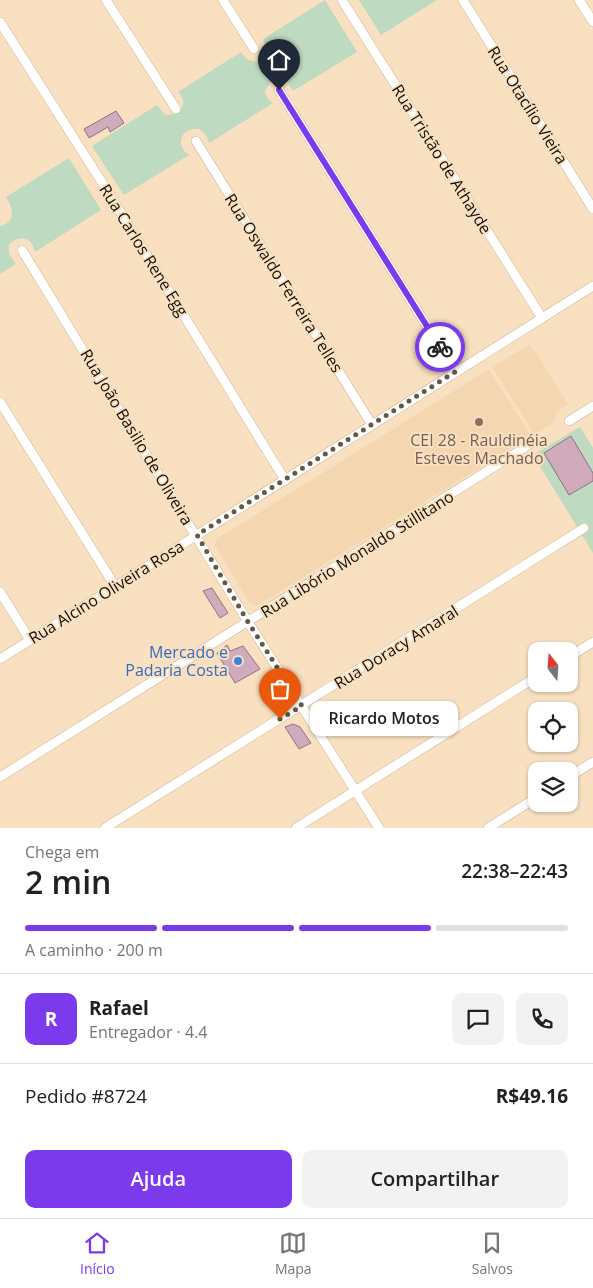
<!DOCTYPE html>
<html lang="pt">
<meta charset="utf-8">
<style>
body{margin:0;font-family:"Open Sans",sans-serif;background:#f2f2f2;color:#202124;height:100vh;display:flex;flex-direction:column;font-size:19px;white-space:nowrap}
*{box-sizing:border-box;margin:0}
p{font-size:16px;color:#757577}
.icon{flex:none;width:28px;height:28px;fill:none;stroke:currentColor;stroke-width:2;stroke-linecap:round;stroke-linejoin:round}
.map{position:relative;height:828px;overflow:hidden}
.details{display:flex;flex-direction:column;background:#fff;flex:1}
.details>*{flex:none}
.needle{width:32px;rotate:343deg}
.tools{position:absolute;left:528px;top:642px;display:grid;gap:10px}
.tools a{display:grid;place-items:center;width:50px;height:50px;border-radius:10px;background:#fff;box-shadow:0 1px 4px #0004;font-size:25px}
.pin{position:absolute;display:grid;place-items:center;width:42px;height:42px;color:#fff;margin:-51px -21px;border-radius:50% 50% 50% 0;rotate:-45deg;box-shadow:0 0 5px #0007}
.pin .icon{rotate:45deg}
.courier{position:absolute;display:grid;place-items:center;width:50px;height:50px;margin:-25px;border:4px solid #7c3aed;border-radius:50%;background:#fff;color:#222;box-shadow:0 1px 6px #0007}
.bubble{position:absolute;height:35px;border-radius:10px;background:#fff;box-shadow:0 1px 4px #0004;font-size:16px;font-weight:600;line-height:35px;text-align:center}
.summary em{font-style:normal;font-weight:600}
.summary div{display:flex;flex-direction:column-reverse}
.summary{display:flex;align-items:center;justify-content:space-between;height:85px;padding:0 25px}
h1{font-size:32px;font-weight:600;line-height:38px}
.bar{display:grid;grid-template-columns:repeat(4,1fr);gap:8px 5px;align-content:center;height:60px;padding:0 25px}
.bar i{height:6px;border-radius:4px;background:#e0e0e0}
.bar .selected{background:#7c3aed}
.bar p{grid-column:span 4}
.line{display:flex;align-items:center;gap:12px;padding:0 25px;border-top:1px solid #e0e0e0}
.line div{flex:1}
.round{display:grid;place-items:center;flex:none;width:52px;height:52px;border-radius:10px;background:#f2f2f2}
.action{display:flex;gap:10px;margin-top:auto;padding:10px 25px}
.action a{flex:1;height:58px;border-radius:10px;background:#7c3aed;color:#fff;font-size:20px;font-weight:600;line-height:58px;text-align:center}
.action a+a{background:#f2f2f2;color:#202124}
.tab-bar{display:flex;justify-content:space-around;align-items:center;height:70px;border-top:1px solid #e0e0e0;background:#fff;font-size:14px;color:#757577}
.tab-bar a{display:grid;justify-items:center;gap:2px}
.tab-bar .selected{color:#7c3aed}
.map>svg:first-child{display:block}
.built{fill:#f4d7b0}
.green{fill:#bedac1}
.building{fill:#cfabbc;stroke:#947182}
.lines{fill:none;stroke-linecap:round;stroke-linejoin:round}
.street-casing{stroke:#ccb596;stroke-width:10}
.street{stroke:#fff;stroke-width:9}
.done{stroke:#655846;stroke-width:5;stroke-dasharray:0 9}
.route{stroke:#7c3aed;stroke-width:6}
.education-dot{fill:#8d6e63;stroke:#f8e0c0;stroke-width:2}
.shop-dot{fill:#3f7fe0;stroke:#f8e0c0;stroke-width:2}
.labels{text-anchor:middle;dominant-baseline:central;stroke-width:4;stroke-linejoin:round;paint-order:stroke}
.street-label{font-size:16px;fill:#160e04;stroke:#f8e0c0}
.education-label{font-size:16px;fill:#785e54;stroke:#f8e0c0}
.shop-label{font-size:16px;fill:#366cbe;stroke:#f8e0c0;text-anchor:end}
</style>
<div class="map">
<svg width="593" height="828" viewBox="0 0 593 828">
<rect width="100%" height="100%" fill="#f8e0c0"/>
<g class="built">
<polygon points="530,344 568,404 557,412 552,424 534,434 492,367"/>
<polygon points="489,369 531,436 257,606 250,604 215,546 217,539"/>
</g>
<g class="green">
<path d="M325,0l32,52 -64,39 -7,-11c-11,-3 -17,2 -21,12l3,7 5,4 -64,40c-6,-30 -45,-6 -20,12l-65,40 -32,-49 65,-41 8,10c15,1 25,-11 13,-23l63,-40c7,12 23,14 26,-1l-4,-12z"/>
<polygon points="359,0 437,0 381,35"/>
<path d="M69,158l32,52 -66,42c-3,-15 -14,-18 -26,-8 -1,9 1,13 7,20l-16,10v-48c16,-4 14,-17 6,-29z"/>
<polygon points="580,427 593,448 593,553 533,455"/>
</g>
<g class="building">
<polygon points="116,111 124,123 110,132 108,127 89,138 84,129"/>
<polygon points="571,436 593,473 593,481 569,495 544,453"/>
<polygon points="212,588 228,613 220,618 203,591"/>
<polygon points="227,645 230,651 243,646 260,669 235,683 217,653"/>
<polygon points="293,724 300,727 311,743 299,749 285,727"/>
</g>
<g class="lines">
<g class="street-casing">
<g id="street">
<polyline points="106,0 176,109"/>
<polyline points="223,0 254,49"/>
<polyline points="342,0 542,318"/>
<polyline points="463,0 593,209"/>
<polyline points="579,0 593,22"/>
<polyline points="0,22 103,184 285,480"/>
<polyline points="279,90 455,371"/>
<polyline points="196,141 372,425"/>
<polyline points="22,250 248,622 379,828"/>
<polyline points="0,402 115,586"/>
<polyline points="569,421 593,406"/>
<polyline points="0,592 30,640"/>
<polyline points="569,657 593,642"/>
<polyline points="0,659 593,286"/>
<polyline points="0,777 535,441"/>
<polyline points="569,777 593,762"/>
<polyline points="105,828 584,528"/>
<polyline points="296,828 536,677"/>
<polyline points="488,828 536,798"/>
</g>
</g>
<use href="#street" class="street"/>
</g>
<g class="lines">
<polyline class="done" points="280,719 302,706 248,622 197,535 455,372 440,347"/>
<polyline class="route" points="279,90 440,347"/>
</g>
<circle class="education-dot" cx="479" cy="422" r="5"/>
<circle class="shop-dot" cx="238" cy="661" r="5"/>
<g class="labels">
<g class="street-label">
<text transform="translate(528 105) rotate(58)">Rua Otacílio Vieira</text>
<text transform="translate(442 159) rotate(58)">Rua Tristão de Athayde</text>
<text transform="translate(144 250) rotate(58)">Rua Carlos Rene Egg</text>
<text transform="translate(284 283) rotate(58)">Rua Oswaldo Ferreira Telles</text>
<text transform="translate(137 437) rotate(59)">Rua João Basilio de Oliveira</text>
<text transform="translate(357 554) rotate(-32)">Rua Libório Monaldo Stillitano</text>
<text transform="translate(106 592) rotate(-32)">Rua Alcino Oliveira Rosa</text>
<text transform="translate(396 647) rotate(-32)">Rua Doracy Amaral</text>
</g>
<g class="education-label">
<text x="479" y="440">CEI 28 - Rauldinéia<tspan x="479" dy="18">Esteves Machado</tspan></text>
</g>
<g class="shop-label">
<text x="228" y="652">Mercado e<tspan x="228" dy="18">Padaria Costa</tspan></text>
</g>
</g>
</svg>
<div class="tools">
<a><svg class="needle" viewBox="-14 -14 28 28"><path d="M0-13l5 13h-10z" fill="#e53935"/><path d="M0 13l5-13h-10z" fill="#757577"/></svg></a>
<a><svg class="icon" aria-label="locate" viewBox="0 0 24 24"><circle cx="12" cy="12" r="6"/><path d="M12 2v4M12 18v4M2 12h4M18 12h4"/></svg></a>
<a><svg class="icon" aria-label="layers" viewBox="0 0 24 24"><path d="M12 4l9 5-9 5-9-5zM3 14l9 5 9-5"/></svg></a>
</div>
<div class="pin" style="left:280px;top:719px;background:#ea580c"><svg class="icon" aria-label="bag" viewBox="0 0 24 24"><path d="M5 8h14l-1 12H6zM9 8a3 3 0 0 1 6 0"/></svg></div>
<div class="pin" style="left:279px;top:90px;background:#1f2937"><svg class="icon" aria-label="home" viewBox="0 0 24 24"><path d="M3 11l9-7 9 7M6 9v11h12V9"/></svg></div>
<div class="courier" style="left:440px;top:347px"><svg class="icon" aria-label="bike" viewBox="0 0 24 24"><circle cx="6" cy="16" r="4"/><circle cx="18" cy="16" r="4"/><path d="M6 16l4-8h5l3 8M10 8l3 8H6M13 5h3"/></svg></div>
<div class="bubble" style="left:310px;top:701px;width:148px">Ricardo Motos</div>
</div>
<section class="details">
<div class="summary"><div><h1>2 min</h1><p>Chega em</p></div><em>22:38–22:43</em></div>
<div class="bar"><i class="selected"></i><i class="selected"></i><i class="selected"></i><i></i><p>A caminho · 200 m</p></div>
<div class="line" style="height:90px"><b class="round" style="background:#7c3aed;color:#fff">R</b><div><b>Rafael</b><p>Entregador · 4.4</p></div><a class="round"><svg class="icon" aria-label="chat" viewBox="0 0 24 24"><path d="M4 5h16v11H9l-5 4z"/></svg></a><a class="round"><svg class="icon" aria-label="phone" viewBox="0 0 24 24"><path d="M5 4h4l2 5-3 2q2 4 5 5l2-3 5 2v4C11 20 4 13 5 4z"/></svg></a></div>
<div class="line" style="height:65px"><div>Pedido #8724</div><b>R$49.16</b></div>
<div class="action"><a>Ajuda</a><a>Compartilhar</a></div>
</section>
<nav class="tab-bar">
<a class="selected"><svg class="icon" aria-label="home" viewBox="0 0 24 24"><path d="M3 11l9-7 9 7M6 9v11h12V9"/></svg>Início</a>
<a><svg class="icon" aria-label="map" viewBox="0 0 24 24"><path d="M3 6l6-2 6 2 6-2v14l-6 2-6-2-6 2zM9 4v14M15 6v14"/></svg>Mapa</a>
<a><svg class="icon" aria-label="saved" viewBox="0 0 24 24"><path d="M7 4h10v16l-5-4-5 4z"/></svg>Salvos</a>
</nav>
